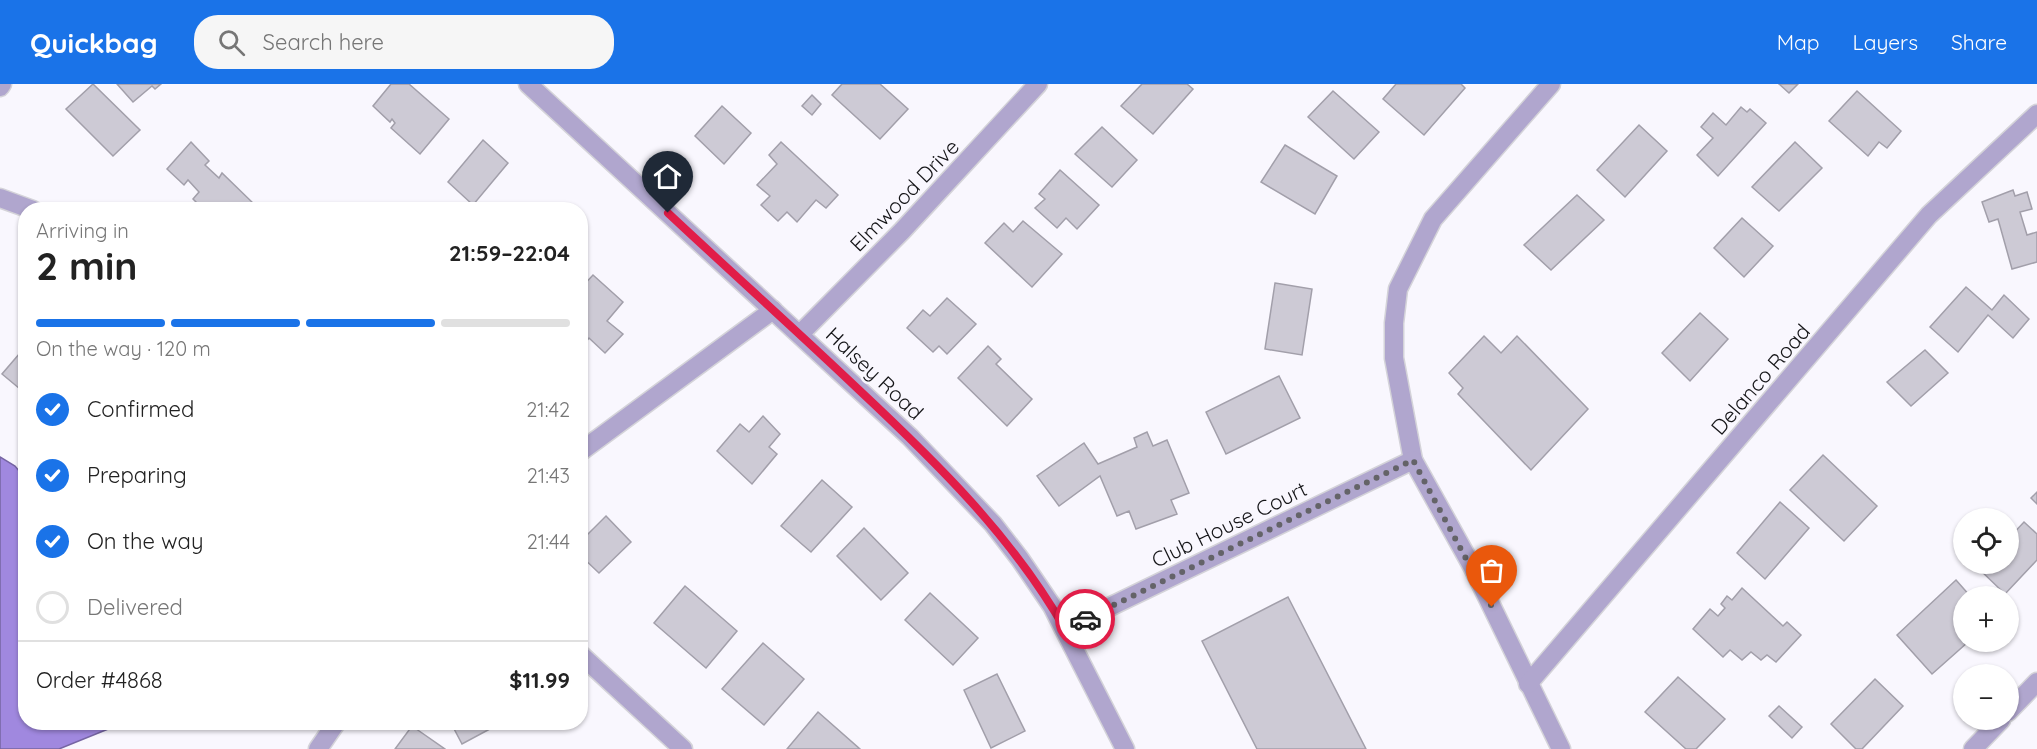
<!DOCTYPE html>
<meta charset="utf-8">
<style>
body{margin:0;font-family:Quicksand,sans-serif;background:#f6f6f6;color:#222;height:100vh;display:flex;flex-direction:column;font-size:22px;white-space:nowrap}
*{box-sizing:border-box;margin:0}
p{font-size:20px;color:#767676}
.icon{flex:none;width:33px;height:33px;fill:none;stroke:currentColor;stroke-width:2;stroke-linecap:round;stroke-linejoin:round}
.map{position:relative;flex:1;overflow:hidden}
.side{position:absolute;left:18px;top:118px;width:570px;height:528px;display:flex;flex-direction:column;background:#fff;border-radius:24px;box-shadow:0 2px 4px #0004}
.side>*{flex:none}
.controls{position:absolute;left:1953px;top:424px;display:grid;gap:12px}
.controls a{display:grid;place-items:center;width:66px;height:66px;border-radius:50%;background:#fff;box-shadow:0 2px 4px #0004;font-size:30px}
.pin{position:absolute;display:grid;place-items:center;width:51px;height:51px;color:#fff;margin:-62px -26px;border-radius:50% 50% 50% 0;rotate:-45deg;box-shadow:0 0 6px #0007}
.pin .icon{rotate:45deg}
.courier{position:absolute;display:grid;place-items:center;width:60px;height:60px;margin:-30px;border:4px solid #e11d48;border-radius:50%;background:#fff;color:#222;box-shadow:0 2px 8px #0007}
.summary em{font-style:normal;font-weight:700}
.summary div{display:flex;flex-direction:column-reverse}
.summary{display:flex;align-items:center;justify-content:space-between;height:102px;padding:0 18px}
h1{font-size:39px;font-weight:700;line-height:45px}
.bar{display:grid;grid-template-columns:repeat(4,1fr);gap:9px 6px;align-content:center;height:72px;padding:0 18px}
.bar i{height:8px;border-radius:4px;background:#e0e0e0}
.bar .active{background:#1a73e8}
.bar p{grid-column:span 4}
.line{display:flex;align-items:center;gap:15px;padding:0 18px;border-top:2px solid #e0e0e0}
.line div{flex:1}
ol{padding:0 18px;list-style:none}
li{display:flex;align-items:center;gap:18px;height:66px}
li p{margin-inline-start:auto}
li .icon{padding:6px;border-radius:50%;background:#1a73e8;color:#fff;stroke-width:4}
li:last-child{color:#767676}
li i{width:33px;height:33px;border:3px solid #e0e0e0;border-radius:50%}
header{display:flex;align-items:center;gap:36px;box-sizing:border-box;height:84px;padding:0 30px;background:#1a73e8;color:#fff}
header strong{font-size:28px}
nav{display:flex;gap:33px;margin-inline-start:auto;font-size:21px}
.search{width:420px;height:54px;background:#f6f6f6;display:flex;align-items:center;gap:15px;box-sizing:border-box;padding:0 21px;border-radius:24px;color:#767676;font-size:22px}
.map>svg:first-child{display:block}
.water{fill:#a088df;stroke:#7665a3;stroke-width:1.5}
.building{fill:#cdcad5;stroke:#a29faa;stroke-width:1.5}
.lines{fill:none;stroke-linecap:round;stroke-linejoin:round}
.minor-casing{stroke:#d4d3d9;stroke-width:21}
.minor{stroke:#b0a6ce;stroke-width:18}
.done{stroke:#646368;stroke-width:6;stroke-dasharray:0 10.8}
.route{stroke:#e11d48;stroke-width:8}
.labels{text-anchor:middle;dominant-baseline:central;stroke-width:5;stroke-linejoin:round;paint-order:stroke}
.street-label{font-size:21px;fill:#141417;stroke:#f9f7fe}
</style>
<header>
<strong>Quickbag</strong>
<div class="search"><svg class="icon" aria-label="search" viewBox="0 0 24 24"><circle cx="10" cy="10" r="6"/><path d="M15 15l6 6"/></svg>Search here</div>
<nav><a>Map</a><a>Layers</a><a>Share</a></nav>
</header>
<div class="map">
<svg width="2037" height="665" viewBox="0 0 2037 665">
<rect width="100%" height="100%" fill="#f9f7fe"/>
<polygon class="water" points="0,373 15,382 25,394 26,639 123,639 59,665 0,665"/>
<g class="building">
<polygon points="93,0 140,46 113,72 66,25"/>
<polygon points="117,0 161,0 155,5 152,2 133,18"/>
<polygon points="391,0 409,0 449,35 420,70 391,44 395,39 392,35 390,38 373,22"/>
<polygon points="842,0 880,0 908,25 880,55 832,11"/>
<polygon points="1142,0 1187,0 1193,5 1153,50 1121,22"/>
<polygon points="1396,0 1461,0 1465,4 1424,51 1383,15"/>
<polygon points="1779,0 1798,0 1789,9"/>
<polygon points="1333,7 1379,48 1354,75 1308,33"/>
<polygon points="1857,7 1901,47 1887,64 1879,58 1868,72 1829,37"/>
<polygon points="812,11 821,20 812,31 802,22"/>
<polygon points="722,22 751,49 724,80 695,52"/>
<polygon points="1741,23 1747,28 1750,25 1766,39 1718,92 1697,71 1713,54 1701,43 1713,29 1726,41"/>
<polygon points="1639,41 1667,67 1625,113 1597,86"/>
<polygon points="1102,43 1137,76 1112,103 1075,70"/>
<polygon points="483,56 508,79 473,121 448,98"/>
<polygon points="191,58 209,77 205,81 219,94 222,89 254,120 250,126 204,126 193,115 199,108 188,96 184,101 167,85"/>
<polygon points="781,58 838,111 826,124 816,116 797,138 787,128 778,137 761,121 770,112 757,101 777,80 769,71"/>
<polygon points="1795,58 1822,84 1779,127 1752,103"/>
<polygon points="1285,61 1337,92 1315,130 1261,98"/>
<polygon points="1060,86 1099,121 1077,145 1066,134 1057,144 1035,124 1045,115 1039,110"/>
<polygon points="2013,106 2015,112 2027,108 2032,125 2020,128 2027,151 2037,148 2037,178 2012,185 1998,135 1989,138 1982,118"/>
<polygon points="1577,111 1604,136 1551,186 1524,161"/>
<polygon points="1742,134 1773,162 1744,193 1714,164"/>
<polygon points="1023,137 1062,170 1032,203 985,159 1004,139 1013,148"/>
<polygon points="593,191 623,218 607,237 623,250 605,269 589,254 585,259 580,255 580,205"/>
<polygon points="1275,199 1312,205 1302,271 1265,265"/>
<polygon points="1966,203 1992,226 2004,211 2029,235 2013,254 1988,231 1958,268 1930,243"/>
<polygon points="947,214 976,240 947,270 939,262 933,268 907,244 923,226 930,232"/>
<polygon points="1700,229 1728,255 1690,297 1662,269"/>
<polygon points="1484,252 1501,269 1517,252 1588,325 1531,386 1458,310 1463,304 1449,289"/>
<polygon points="26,262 26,310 2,290"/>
<polygon points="988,262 1001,275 996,280 1032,315 1007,342 958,294"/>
<polygon points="1925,266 1948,289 1911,322 1887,298"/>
<polygon points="1279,292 1300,334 1226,370 1206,328"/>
<polygon points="763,332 780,350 769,363 777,370 752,400 717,367 740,340 749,348"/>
<polygon points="1147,348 1153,362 1167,356 1189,409 1171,416 1177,430 1136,445 1129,427 1117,432 1100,392 1059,422 1037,392 1084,359 1098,380 1137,363 1134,354"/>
<polygon points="1823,371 1877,422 1844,457 1790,406"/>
<polygon points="822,396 852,423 811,468 781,442"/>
<polygon points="2037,408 2037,420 2031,414"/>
<polygon points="1780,418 1809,444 1765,495 1737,469"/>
<polygon points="606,432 631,458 599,489 580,471 580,458"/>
<polygon points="2024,438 2037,450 2037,476 2005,510 1979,485 1984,480 2008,480 2008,455"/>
<polygon points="864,444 908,489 881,516 837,472"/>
<polygon points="1956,496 1971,513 1964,513 1964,558 1968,558 1932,590 1897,551"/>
<polygon points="685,502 737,547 706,584 654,539"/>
<polygon points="1742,504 1783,542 1787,538 1801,551 1776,578 1767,571 1761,576 1751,568 1742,576 1730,566 1723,573 1693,545 1710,525 1718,532 1725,524 1721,520 1727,512 1732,516"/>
<polygon points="930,509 978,554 953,581 905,536"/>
<polygon points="1288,513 1366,665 1257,665 1202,557"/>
<polygon points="763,559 804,595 764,641 722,605"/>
<polygon points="997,590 1025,647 991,664 964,606"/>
<polygon points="1678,593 1725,635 1696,665 1686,665 1645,628"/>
<polygon points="1875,595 1903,622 1862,665 1856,665 1831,640"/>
<polygon points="1779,622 1802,643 1792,654 1769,632"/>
<polygon points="818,628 860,665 787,665"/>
<polygon points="451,639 501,639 462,660"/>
<polygon points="412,642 445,665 395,665"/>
</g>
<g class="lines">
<g class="minor-casing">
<g id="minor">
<polyline points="528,0 910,353 993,440 1020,475 1052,522 1125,665"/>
<polyline points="1551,0 1433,135 1398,205 1394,239 1394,274 1413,376 1473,484 1561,665"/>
<polyline points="0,3 2,0"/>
<polyline points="0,114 33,126"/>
<polyline points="800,250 902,147 1038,0"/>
<polyline points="580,368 773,226"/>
<polyline points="1064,545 1413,376"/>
<polyline points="580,570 683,665"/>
<polyline points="1528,600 1929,131 2037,30"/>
<polyline points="2008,628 2037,598"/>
<polyline points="318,665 336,639"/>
<polyline points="1973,665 2001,636"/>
</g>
</g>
<use href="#minor" class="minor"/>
</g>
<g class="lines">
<polyline class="done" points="1085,535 1413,376 1492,523"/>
<path class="route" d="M668,129c63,59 128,117 190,176 78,73 154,147 207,240l20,-10"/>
</g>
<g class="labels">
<g class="street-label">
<text transform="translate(904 111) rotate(-46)">Elmwood Drive</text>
<text transform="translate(875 289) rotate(43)">Halsey Road</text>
<text transform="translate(1760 295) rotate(-49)">Delanco Road</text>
<text transform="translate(1229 440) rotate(-26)">Club House Court</text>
</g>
</g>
</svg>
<div class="controls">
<a><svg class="icon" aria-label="locate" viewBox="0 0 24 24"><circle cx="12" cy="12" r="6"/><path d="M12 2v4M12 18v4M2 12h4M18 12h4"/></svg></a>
<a>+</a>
<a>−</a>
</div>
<div class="pin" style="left:1492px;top:523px;background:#ea580c"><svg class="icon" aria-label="bag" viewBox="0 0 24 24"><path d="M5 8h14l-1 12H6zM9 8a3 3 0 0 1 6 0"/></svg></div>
<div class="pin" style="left:668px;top:129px;background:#1f2937"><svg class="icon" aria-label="home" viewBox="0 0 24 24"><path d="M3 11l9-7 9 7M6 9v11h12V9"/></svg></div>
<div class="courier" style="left:1085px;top:535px"><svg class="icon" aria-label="car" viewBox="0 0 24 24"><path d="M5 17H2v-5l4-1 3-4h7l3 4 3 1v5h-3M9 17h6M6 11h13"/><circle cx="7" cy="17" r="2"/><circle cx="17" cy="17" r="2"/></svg></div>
<section class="side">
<div class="summary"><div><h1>2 min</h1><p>Arriving in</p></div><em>21:59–22:04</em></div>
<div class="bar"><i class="active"></i><i class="active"></i><i class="active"></i><i></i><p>On the way · 120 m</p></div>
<ol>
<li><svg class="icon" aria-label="check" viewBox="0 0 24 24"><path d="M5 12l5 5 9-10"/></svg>Confirmed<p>21:42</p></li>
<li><svg class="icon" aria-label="check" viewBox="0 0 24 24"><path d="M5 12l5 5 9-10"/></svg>Preparing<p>21:43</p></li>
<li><svg class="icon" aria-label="check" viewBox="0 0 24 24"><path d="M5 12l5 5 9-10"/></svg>On the way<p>21:44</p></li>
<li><i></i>Delivered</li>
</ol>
<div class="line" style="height:78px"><div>Order #4868</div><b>$11.99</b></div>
</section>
</div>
